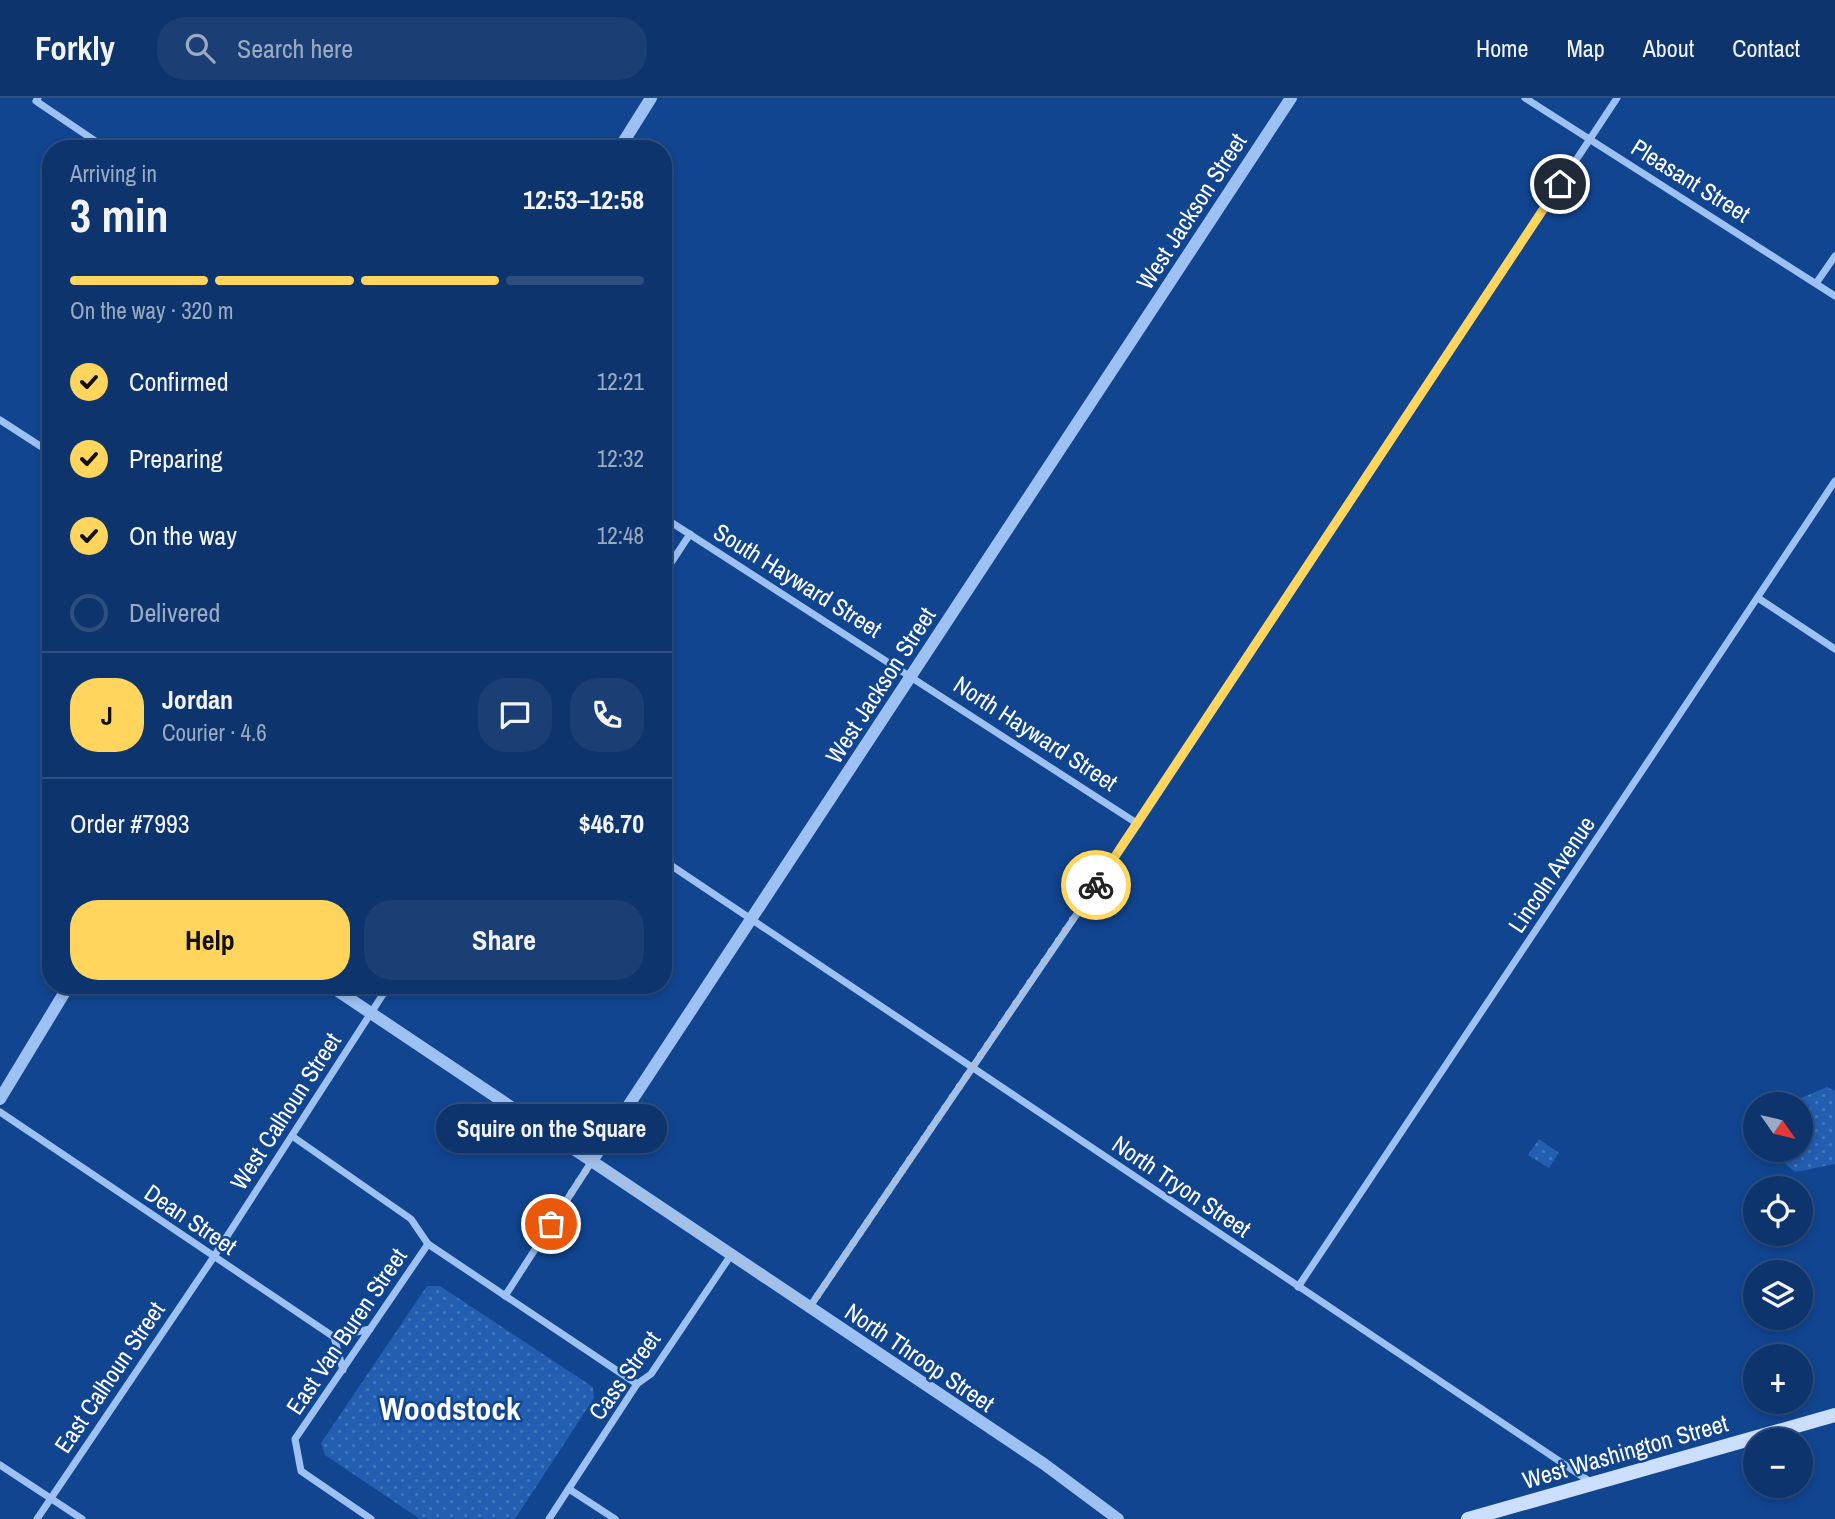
<!DOCTYPE html>
<meta charset="utf-8">
<style>
body{margin:0;font-family:"Archivo Narrow",sans-serif;background:#1b3f74;color:#f1f3f6;height:100vh;display:flex;flex-direction:column;font-size:26px;white-space:nowrap}
*{box-sizing:border-box;margin:0}
p{font-size:23px;color:#9aaac2}
.icon{flex:none;width:38px;height:38px;fill:none;stroke:currentColor;stroke-width:2;stroke-linecap:round;stroke-linejoin:round}
.map{position:relative;flex:1;overflow:hidden}
.panel{position:absolute;left:42px;top:42px;width:630px;height:854px;display:flex;flex-direction:column;background:#0d346c;border-radius:28px;box-shadow:0 4px 10px #0003,0 0 0 2px #2d4f7f}
.panel>*{flex:none}
.needle{width:46px;rotate:124deg}
.fabs{position:absolute;left:1743px;top:994px;display:grid;gap:14px}
.fabs a{display:grid;place-items:center;width:70px;height:70px;border-radius:50%;background:#0d346c;box-shadow:0 4px 10px #0003,0 0 0 2px #2d4f7f;font-size:35px}
.pin{position:absolute;display:grid;place-items:center;width:60px;height:60px;color:#fff;margin:-30px;border:4px solid #fff;border-radius:50%;box-shadow:0 2px 7px #0007}
.courier{position:absolute;display:grid;place-items:center;width:70px;height:70px;margin:-35px;border:5px solid #ffd55d;border-radius:50%;background:#fff;color:#222;box-shadow:0 2px 9px #0007}
.bubble{position:absolute;height:49px;border-radius:24px;background:#0d346c;box-shadow:0 4px 10px #0003,0 0 0 2px #2d4f7f;font-size:23px;font-weight:700;line-height:49px;text-align:center}
.overview em{font-style:normal;font-weight:700}
.overview div{display:flex;flex-direction:column-reverse}
.overview{display:flex;align-items:center;justify-content:space-between;height:119px;padding:0 28px}
h1{font-size:46px;font-weight:700;line-height:52px}
.bar{display:grid;grid-template-columns:repeat(4,1fr);gap:10px 7px;align-content:center;height:84px;padding:0 28px}
.bar i{height:9px;border-radius:5px;background:#2d4f7f}
.bar .active{background:#ffd55d}
.bar p{grid-column:span 4}
.line{display:flex;align-items:center;gap:18px;padding:0 28px;border-top:2px solid #2d4f7f}
.line div{flex:1}
.round{display:grid;place-items:center;flex:none;width:74px;height:74px;border-radius:28px;background:#1b3f74}
ol{padding:0 28px;list-style:none}
li{display:flex;align-items:center;gap:21px;height:77px}
li p{margin-inline-start:auto}
li .icon{padding:7px;border-radius:50%;background:#ffd55d;color:#111;stroke-width:4}
li:last-child{color:#9aaac2}
li i{width:38px;height:38px;border:4px solid #2d4f7f;border-radius:50%}
.primary-button{display:flex;gap:14px;margin-top:auto;padding:14px 28px}
.primary-button a{flex:1;height:80px;border-radius:28px;background:#ffd55d;color:#111;font-size:28px;font-weight:700;line-height:80px;text-align:center}
.primary-button a+a{background:#1b3f74;color:#f1f3f6}
header{display:flex;align-items:center;gap:42px;box-sizing:border-box;height:98px;padding:0 35px;background:#0d346c;border-bottom:2px solid #2d4f7f}
header strong{font-size:33px}
nav{display:flex;gap:38px;margin-inline-start:auto;font-size:24px}
.search{width:490px;height:63px;background:#1b3f74;display:flex;align-items:center;gap:18px;box-sizing:border-box;padding:0 24px;border-radius:28px;color:#9aaac2;font-size:26px}
.map>svg:first-child{display:block}
.green{fill:url(#green-dots)}
.lines{fill:none;stroke-linecap:round;stroke-linejoin:round}
.minor{stroke:#9cc1f2;stroke-width:7}
.tertiary{stroke:#9cc1f2;stroke-width:12}
.secondary{stroke:#cbdffc;stroke-width:14}
.done{stroke:#acbed8;stroke-width:7;stroke-dasharray:0 12.6}
.route{stroke:#ffd55d;stroke-width:9}
.labels{text-anchor:middle;dominant-baseline:central;stroke-width:5;stroke-linejoin:round;paint-order:stroke}
.street-label{font-size:24px;fill:#fff;stroke:#114590}
.district-label{font-size:32px;font-weight:bold;fill:#fff;stroke:#114590}
</style>
<header>
<strong>Forkly</strong>
<div class="search"><svg class="icon" aria-label="search" viewBox="0 0 24 24"><circle cx="10" cy="10" r="6"/><path d="M15 15l6 6"/></svg>Search here</div>
<nav><a>Home</a><a>Map</a><a>About</a><a>Contact</a></nav>
</header>
<div class="map">
<svg width="1835" height="1421" viewBox="0 0 1835 1421">
<defs>
<pattern id="green-dots" width="8" height="8" patternUnits="userSpaceOnUse" patternTransform="scale(1.75)"><rect width="8" height="8" fill="#235eb0"/><path d="M2 2h.1M6 6h.1" fill="none" stroke="#4476bc" stroke-width="1.8" stroke-linecap="round"/></pattern>
</defs>
<rect width="100%" height="100%" fill="#114590"/>
<g class="green">
<polygon points="1827,989 1835,993 1835,1066 1795,1074 1769,1052 1801,1052 1801,1006 1787,1006"/>
<polygon points="1539,1041 1559,1055 1549,1070 1528,1057"/>
<polygon points="427,1188 440,1188 593,1289 594,1300 515,1421 420,1421 325,1357 321,1345"/>
</g>
<g class="lines">
<g class="minor">
<polyline points="38,0 36,3 107,51"/>
<polyline points="1525,0 1835,198"/>
<polyline points="1817,184 1835,158"/>
<polyline points="0,322 51,355"/>
<polyline points="663,419 1138,726"/>
<polyline points="663,477 690,436"/>
<polyline points="1758,500 1835,551"/>
<polyline points="663,762 1592,1385"/>
<polyline points="0,1014 334,1239 343,1272"/>
<polyline points="292,1038 411,1121 428,1146 637,1286"/>
<polyline points="1298,1189 1835,383"/>
<polyline points="505,1198 592,1063"/>
<polyline points="809,1210 1138,726 1617,0"/>
<polyline points="334,1239 370,1231"/>
<polyline points="0,1367 82,1421"/>
<polyline points="569,1391 615,1421"/>
<polyline points="37,1421 213,1160 389,887"/>
<polyline points="371,1421 301,1373 295,1341 428,1146"/>
<polyline points="549,1421 637,1286 651,1276 731,1157"/>
</g>
<g class="tertiary">
<polyline points="619,51 651,0"/>
<polyline points="329,887 1044,1366 1118,1421"/>
<polyline points="0,1001 69,887"/>
<polyline points="592,1063 1291,0"/>
</g>
<polyline class="secondary" points="1468,1421 1835,1317"/>
</g>
<g class="lines">
<polyline class="done" points="551,1126 592,1063 809,1210 1096,787"/>
<polyline class="route" points="1096,787 1560,86"/>
</g>
<g class="labels">
<g class="street-label">
<text transform="translate(1691 82) rotate(32)">Pleasant Street</text>
<text transform="translate(1191 113) rotate(-57)">West Jackson Street</text>
<text transform="translate(798 482) rotate(32)">South Hayward Street</text>
<text transform="translate(880 587) rotate(-57)">West Jackson Street</text>
<text transform="translate(1036 635) rotate(33)">North Hayward Street</text>
<text transform="translate(1551 776) rotate(-56)">Lincoln Avenue</text>
<text transform="translate(285 1013) rotate(-57)">West Calhoun Street</text>
<text transform="translate(1182 1088) rotate(34)">North Tryon Street</text>
<text transform="translate(191 1121) rotate(34)">Dean Street</text>
<text transform="translate(346 1233) rotate(-56)">East Van Buren Street</text>
<text transform="translate(920 1259) rotate(34)">North Throop Street</text>
<text transform="translate(624 1277) rotate(-54)">Cass Street</text>
<text transform="translate(109 1279) rotate(-56)">East Calhoun Street</text>
<text transform="translate(1625 1353) rotate(-16)">West Washington Street</text>
</g>
<g class="district-label">
<text x="450" y="1310">Woodstock</text>
</g>
</g>
</svg>
<div class="fabs">
<a><svg class="needle" viewBox="-14 -14 28 28"><path d="M0-13l5 13h-10z" fill="#e53935"/><path d="M0 13l5-13h-10z" fill="#9aaac2"/></svg></a>
<a><svg class="icon" aria-label="locate" viewBox="0 0 24 24"><circle cx="12" cy="12" r="6"/><path d="M12 2v4M12 18v4M2 12h4M18 12h4"/></svg></a>
<a><svg class="icon" aria-label="layers" viewBox="0 0 24 24"><path d="M12 4l9 5-9 5-9-5zM3 14l9 5 9-5"/></svg></a>
<a>+</a>
<a>−</a>
</div>
<div class="pin" style="left:551px;top:1126px;background:#ea580c"><svg class="icon" aria-label="bag" viewBox="0 0 24 24"><path d="M5 8h14l-1 12H6zM9 8a3 3 0 0 1 6 0"/></svg></div>
<div class="pin" style="left:1560px;top:86px;background:#1f2937"><svg class="icon" aria-label="home" viewBox="0 0 24 24"><path d="M3 11l9-7 9 7M6 9v11h12V9"/></svg></div>
<div class="courier" style="left:1096px;top:787px"><svg class="icon" aria-label="bike" viewBox="0 0 24 24"><circle cx="6" cy="16" r="4"/><circle cx="18" cy="16" r="4"/><path d="M6 16l4-8h5l3 8M10 8l3 8H6M13 5h3"/></svg></div>
<div class="bubble" style="left:436px;top:1006px;width:231px">Squire on the Square</div>
<section class="panel">
<div class="overview"><div><h1>3 min</h1><p>Arriving in</p></div><em>12:53–12:58</em></div>
<div class="bar"><i class="active"></i><i class="active"></i><i class="active"></i><i></i><p>On the way · 320 m</p></div>
<ol>
<li><svg class="icon" aria-label="check" viewBox="0 0 24 24"><path d="M5 12l5 5 9-10"/></svg>Confirmed<p>12:21</p></li>
<li><svg class="icon" aria-label="check" viewBox="0 0 24 24"><path d="M5 12l5 5 9-10"/></svg>Preparing<p>12:32</p></li>
<li><svg class="icon" aria-label="check" viewBox="0 0 24 24"><path d="M5 12l5 5 9-10"/></svg>On the way<p>12:48</p></li>
<li><i></i>Delivered</li>
</ol>
<div class="line" style="height:126px"><b class="round" style="background:#ffd55d;color:#111">J</b><div><b>Jordan</b><p>Courier · 4.6</p></div><a class="round"><svg class="icon" aria-label="chat" viewBox="0 0 24 24"><path d="M4 5h16v11H9l-5 4z"/></svg></a><a class="round"><svg class="icon" aria-label="phone" viewBox="0 0 24 24"><path d="M5 4h4l2 5-3 2q2 4 5 5l2-3 5 2v4C11 20 4 13 5 4z"/></svg></a></div>
<div class="line" style="height:91px"><div>Order #7993</div><b>$46.70</b></div>
<div class="primary-button"><a>Help</a><a>Share</a></div>
</section>
</div>
